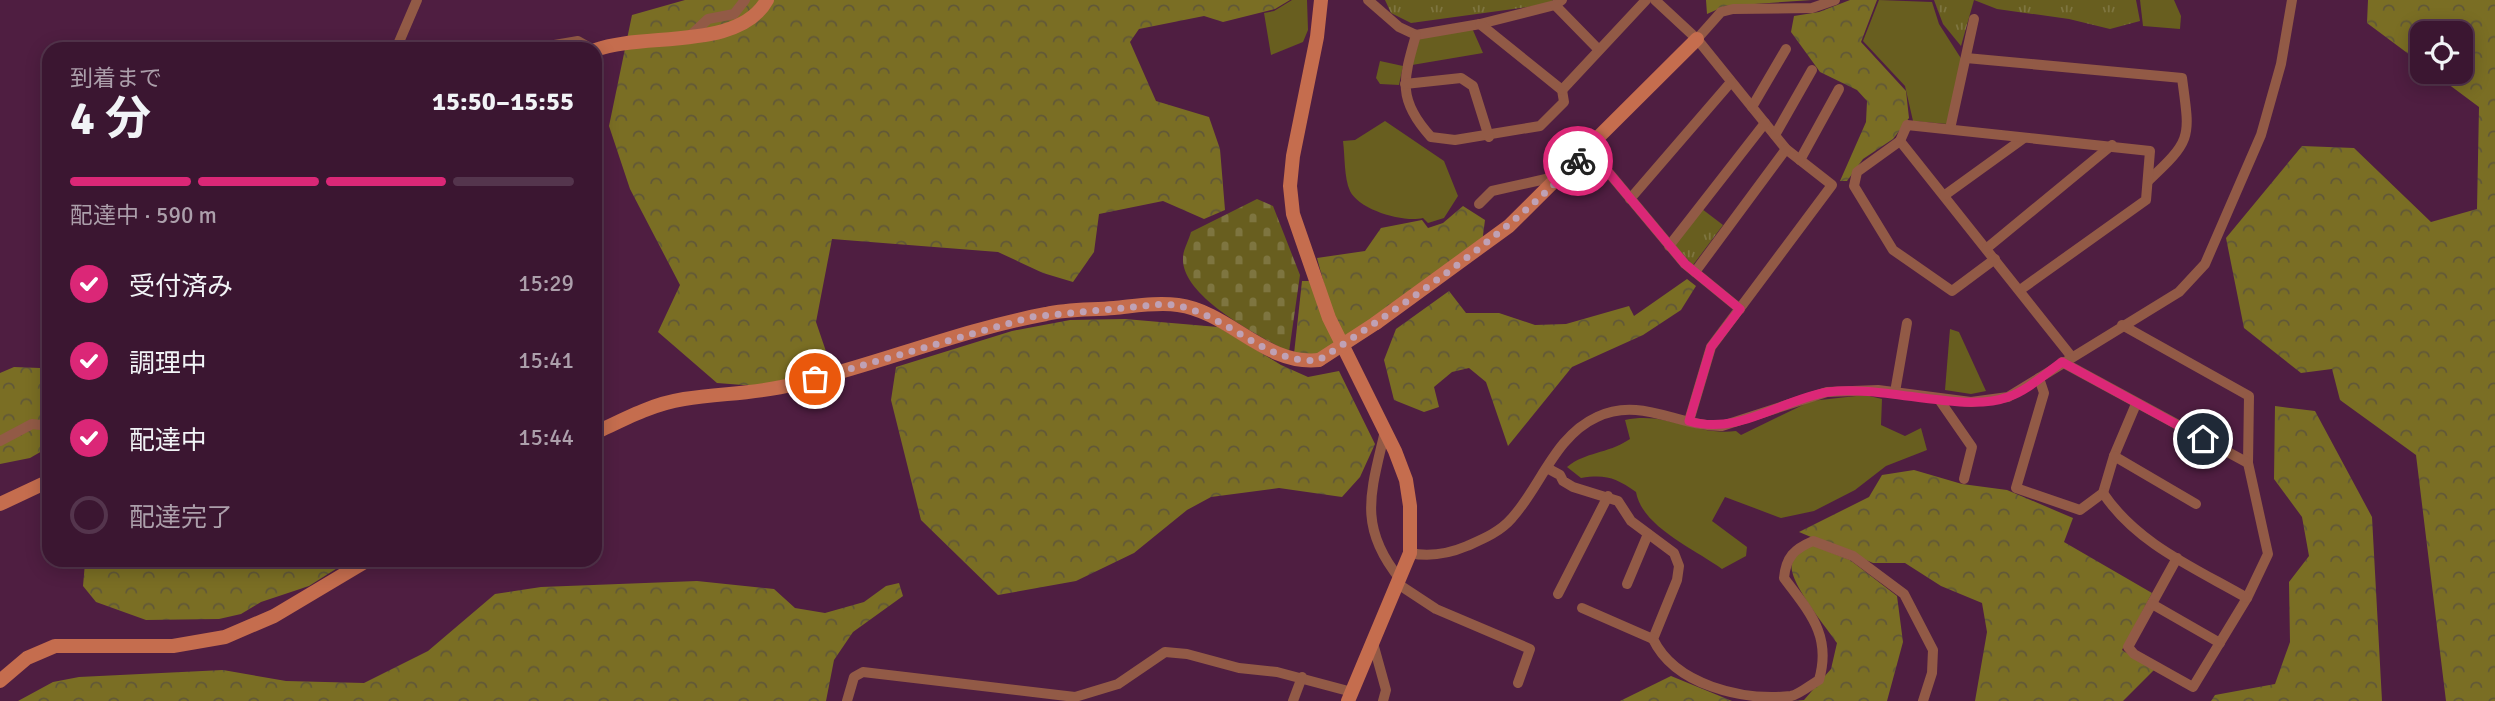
<!DOCTYPE html>
<html lang="ja">
<meta charset="utf-8">
<style>
body{margin:0;font-family:Signika,"Noto Sans JP",sans-serif;background:#46233d;color:#f1f3f6;height:100vh;display:flex;flex-direction:column;font-size:26px;white-space:nowrap}
*{box-sizing:border-box;margin:0}
p{font-size:23px;color:#ac9fab}
.icon{flex:none;width:38px;height:38px;fill:none;stroke:currentColor;stroke-width:2;stroke-linecap:round;stroke-linejoin:round}
.map{position:relative;flex:1;overflow:hidden}
.sheet{position:absolute;left:42px;top:42px;width:560px;height:525px;display:flex;flex-direction:column;background:#3b1631;border-radius:21px;box-shadow:0 4px 18px #0003,0 0 0 2px #54354d}
.sheet>*{flex:none}
.tools{position:absolute;left:2410px;top:21px;display:grid;gap:14px}
.tools a{display:grid;place-items:center;width:63px;height:63px;border-radius:14px;background:#3b1631;box-shadow:0 4px 18px #0003,0 0 0 2px #54354d;font-size:35px}
.pin{position:absolute;display:grid;place-items:center;width:60px;height:60px;color:#fff;margin:-30px;border:4px solid #fff;border-radius:50%;box-shadow:0 2px 7px #0007}
.courier{position:absolute;display:grid;place-items:center;width:70px;height:70px;margin:-35px;border:5px solid #db2777;border-radius:50%;background:#fff;color:#222;box-shadow:0 2px 9px #0007}
.head em{font-style:normal;font-weight:700}
.head div{display:flex;flex-direction:column-reverse}
.head{display:flex;align-items:center;justify-content:space-between;height:119px;padding:0 28px}
h1{font-size:46px;font-weight:700;line-height:52px}
.bar{display:grid;grid-template-columns:repeat(4,1fr);gap:10px 7px;align-content:center;height:84px;padding:0 28px}
.bar i{height:9px;border-radius:5px;background:#54354d}
.bar .active{background:#db2777}
.bar p{grid-column:span 4}
ol{padding:0 28px;list-style:none}
li{display:flex;align-items:center;gap:21px;height:77px}
li p{margin-inline-start:auto}
li .icon{padding:7px;border-radius:50%;background:#db2777;color:#fff;stroke-width:4}
li:last-child{color:#ac9fab}
li i{width:38px;height:38px;border:4px solid #54354d;border-radius:50%}
.map>svg:first-child{display:block}
.grass{fill:#685e1f}
.forest{fill:url(#forest-crowns)}
.cemetery{fill:url(#cemetery-stones)}
.park{fill:url(#park-tufts)}
.lines{fill:none;stroke-linecap:round;stroke-linejoin:round}
.street{stroke:#925a46;stroke-width:10}
.secondary{stroke:#c56d4e;stroke-width:14}
.secondary-bridge{stroke:#c56d4e;stroke-width:14}
.done{stroke:#bfa1b5;stroke-width:7;stroke-dasharray:0 12.6}
.route{stroke:#db2777;stroke-width:9}
</style>
<div class="map">
<svg width="2495" height="701" viewBox="0 0 2495 701">
<defs>
<pattern id="forest-crowns" width="20" height="18" patternUnits="userSpaceOnUse" patternTransform="scale(1.75)"><rect width="20" height="18" fill="#7a6e24"/><path d="M2 6a3 3 0 1 1 6 0M12 15a3 3 0 1 1 6 0" fill="none" stroke="#615838"/></pattern>
<pattern id="cemetery-stones" width="16" height="16" patternUnits="userSpaceOnUse" patternTransform="scale(1.75)"><rect width="16" height="16" fill="#685e1f"/><path d="M2 7V4a2 2 0 0 1 4 0v3zM10 15v-3a2 2 0 0 1 4 0v3z" fill="#7e7540"/></pattern>
<pattern id="park-tufts" width="24" height="20" patternUnits="userSpaceOnUse" patternTransform="scale(1.75)"><rect width="24" height="20" fill="#685e1f"/><path d="M3 7l-1-3M5 7V3M7 7l1-3M15 17l-1-3M17 17v-4M19 17l1-3" fill="none" stroke="#7e7540"/></pattern>
</defs>
<rect width="100%" height="100%" fill="#4f1e41"/>
<g class="grass">
<polygon points="1292,0 1307,0 1308,30 1303,42 1271,55 1264,13 1274,11"/>
<polygon points="1879,0 1932,2 1939,24 1962,60 1947,124 1913,121 1905,86 1863,41"/>
<polygon points="2140,0 2174,0 2181,16 2180,29 2143,26"/>
<polygon points="1472,28 1483,53 1412,65 1420,37"/>
<polygon points="1380,61 1403,66 1399,85 1380,84 1376,78"/>
<path d="M1385,121l59,40 14,35 -14,22 -16,5 -5,-5c-19,5 -64,-8 -73,-27 -6,-13 -5,-35 -7,-50l12,-1z"/>
<polygon points="1950,329 1959,332 1986,391 1971,394 1945,390"/>
<path d="M1865,395l17,4 -1,26 24,11 16,-8 6,22 -41,16 -31,24 -41,21 -33,7 -56,-21 -13,24 35,26 -1,9 -24,13c-27,-20 -80,-42 -86,-77 -20,-14 -30,-18 -55,-14l-14,-11c20,-16 38,-12 63,-28l-5,-19c42,-9 69,16 111,11l5,4 70,-34z"/>
</g>
<g class="forest">
<polygon points="685,0 1290,0 1275,9 1223,22 1204,16 1139,29 1130,42 1156,101 1209,117 1220,149 1225,210 1204,219 1163,201 1099,214 1094,252 1073,282 1043,273 998,252 832,239 816,322 832,369 756,386 717,383 658,332 680,285 630,189 609,126 632,15"/>
<polygon points="1706,0 1812,0 1725,6 1707,14"/>
<polygon points="1850,0 1877,0 1861,42 1906,91 1909,118 1893,139 1863,159 1847,181 1840,181 1866,122 1867,101 1857,90 1820,72 1791,32 1794,16 1819,12"/>
<polygon points="2368,0 2495,0 2495,701 2446,701 2416,455 2340,400 2332,369 2301,373 2244,328 2226,238 2302,146 2354,148 2431,222 2477,209 2479,107 2432,72 2460,72 2460,33 2422,33 2422,64 2367,23"/>
<polygon points="1463,206 1485,220 1482,243 1345,338 1332,313 1317,258 1365,251 1381,228 1422,220 1428,228 1443,223"/>
<polygon points="1687,279 1696,286 1681,310 1643,335 1572,367 1508,446 1486,382 1469,368 1452,372 1434,387 1439,407 1424,412 1394,400 1384,360 1396,329 1449,291 1466,313 1499,313 1535,325 1566,324 1629,306 1634,316"/>
<polygon points="1302,281 1311,281 1335,344 1316,355 1294,354"/>
<polygon points="1125,319 1218,327 1281,365 1308,377 1339,371 1375,444 1360,477 1342,497 1279,488 1211,497 1187,510 1134,553 1076,581 998,595 921,520 891,400 896,367 1012,331 1070,320"/>
<polygon points="14,367 40,368 49,372 49,447 30,458 0,464 0,373"/>
<polygon points="2275,406 2315,411 2372,517 2382,701 2211,701 2215,695 2275,684 2290,642 2289,582 2309,556 2302,517 2274,479"/>
<polygon points="1914,470 1962,484 2007,490 2073,518 2064,542 2152,593 2122,650 2154,670 2123,701 1975,701 1987,632 1982,603 1941,586 1905,563 1873,563 1799,532 1869,497 1882,475"/>
<path d="M1812,545l38,15 47,36 6,46 -16,59h-95l12,-1 27,-31 6,-26c-10,-15 -50,-63 -45,-79 3,-10 12,-14 20,-19z"/>
<path d="M93,560c16,0 94,4 102,0h155l-41,26 -48,16 -20,12 -22,5 -73,1 -50,-18 -13,-16 2,-23z"/>
<polygon points="697,581 774,589 795,608 825,613 864,602 886,586 899,583 903,596 853,632 834,660 826,701 18,701 53,682 79,677 223,670 286,681 364,683 428,651 495,594 541,587"/>
<polygon points="1671,676 1732,701 1620,701"/>
</g>
<path class="cemetery" d="M1257,199l16,7 27,69 -11,77c-29,-16 -108,-55 -106,-94 0,-8 6,-18 8,-26z"/>
<g class="park">
<polygon points="1385,0 1553,0 1549,4 1411,23 1391,13"/>
<polygon points="1934,0 2136,0 2140,21 2110,29 2069,19 1997,9 1974,0 1961,46 1943,24"/>
<polygon points="1702,209 1723,225 1693,265 1675,245"/>
</g>
<g class="lines">
<g class="street">
<polyline points="1368,0 1399,27 1416,35 1480,24 1555,5 1562,0"/>
<polyline points="1655,0 1697,39 1786,149 1832,185 1711,347 1689,421"/>
<polyline points="1555,5 1598,49"/>
<polyline points="691,35 708,19 734,14 745,0"/>
<path d="M1416,35c-13,45 -19,65 15,102l24,3 85,-14 24,-24 -2,-12 -82,-66"/>
<polyline points="1697,39 1721,12 1733,9 1812,8 1835,0"/>
<polyline points="396,49 417,0"/>
<polyline points="531,49 578,41 592,49"/>
<path d="M1966,58l216,20c8,60 11,61 -34,103"/>
<polyline points="1405,84 1461,78 1473,86 1489,137"/>
<polyline points="1562,90 1646,0"/>
<polyline points="1752,107 1786,49"/>
<polyline points="1950,129 1974,19"/>
<polyline points="1775,135 1812,70"/>
<polyline points="1900,141 2071,356"/>
<polyline points="1589,149 1685,264 1740,309"/>
<polyline points="1800,160 1839,89"/>
<polyline points="1945,195 2024,138"/>
<polyline points="1630,199 1731,82"/>
<polyline points="1479,204 1492,191 1559,176"/>
<polyline points="1669,246 1765,123"/>
<polyline points="1987,248 2112,145"/>
<polyline points="1995,259 1952,291 1893,250 1854,186 1857,172 1900,141 1907,125 2150,151 2146,200 2020,290"/>
<polyline points="1695,272 1786,149"/>
<polyline points="2122,325 2249,396 2248,463 2268,554 2247,598 2193,687 2134,654 2128,647 2177,558"/>
<polyline points="2062,362 2248,463"/>
<polyline points="2039,378 2044,393 2016,488 2080,510 2103,493 2114,456 2136,404"/>
<polyline points="1895,392 1907,323"/>
<polyline points="1938,398 1972,447 1964,479"/>
<path d="M1385,431c-14,61 -28,95 15,148"/>
<polyline points="0,441 32,424 49,426"/>
<polyline points="2114,456 2196,504"/>
<path d="M1547,468l13,7 3,6 10,6 45,14 13,20 43,32 5,13 -2,14 -24,59c22,46 89,62 138,57 9,-2 19,-11 28,-16 13,-45 -10,-68 -35,-102 2,-21 10,-29 29,-37l40,15 51,38 29,56 -1,23 -9,28"/>
<path d="M2103,493c34,51 92,75 144,105"/>
<path d="M1410,553c19,4 38,1 57,-7 16,-7 33,-14 45,-28 29,-32 43,-82 85,-101 43,-21 82,10 125,9l105,-34 51,-2 93,12 37,-5 171,-105 26,-28 56,-129 20,-71 11,-64"/>
<polyline points="1398,584 1436,609 1530,649 1518,683"/>
<polyline points="1627,584 1648,534"/>
<polyline points="1558,594 1608,496"/>
<polyline points="2152,604 2220,643"/>
<polyline points="1582,608 1653,639"/>
<polyline points="1373,643 1386,690 1383,701"/>
<polyline points="847,701 854,677 863,672 1075,697 1118,684 1165,652 1187,654 1239,668 1277,672 1352,692"/>
<polyline points="1293,701 1302,677"/>
</g>
<g class="secondary">
<polyline points="1321,0 1317,37 1293,156 1290,186 1293,214 1329,318 1395,451 1406,480 1410,506 1410,553 1348,701"/>
<path d="M595,50c49,-18 144,1 172,-50"/>
<polyline points="1376,323 1509,226 1697,39"/>
<path d="M595,433c29,-14 57,-29 89,-34 38,-6 73,-5 111,-15 84,-20 165,-54 251,-70 22,-5 46,-4 68,-6 21,-2 43,-6 64,-3 52,7 87,61 141,55"/>
<polyline points="0,504 49,481"/>
<polyline points="0,681 27,658 55,646 173,646 225,637 274,616 368,560"/>
</g>
<polyline class="secondary-bridge" points="1319,360 1376,323"/>
</g>
<g class="lines">
<path class="done" d="M815,379l216,-62 132,-13c61,3 99,62 156,56 92,-60 182,-121 259,-199"/>
<path class="route" d="M1578,161l11,-12 96,115 55,45 -29,38 -22,74c49,15 91,-21 139,-29 54,-8 136,22 180,5 19,-6 38,-24 54,-35l141,77"/>
</g>
</svg>
<div class="tools">
<a><svg class="icon" aria-label="locate" viewBox="0 0 24 24"><circle cx="12" cy="12" r="6"/><path d="M12 2v4M12 18v4M2 12h4M18 12h4"/></svg></a>
</div>
<div class="pin" style="left:815px;top:379px;background:#ea580c"><svg class="icon" aria-label="bag" viewBox="0 0 24 24"><path d="M5 8h14l-1 12H6zM9 8a3 3 0 0 1 6 0"/></svg></div>
<div class="pin" style="left:2203px;top:439px;background:#1f2937"><svg class="icon" aria-label="home" viewBox="0 0 24 24"><path d="M3 11l9-7 9 7M6 9v11h12V9"/></svg></div>
<div class="courier" style="left:1578px;top:161px"><svg class="icon" aria-label="bike" viewBox="0 0 24 24"><circle cx="6" cy="16" r="4"/><circle cx="18" cy="16" r="4"/><path d="M6 16l4-8h5l3 8M10 8l3 8H6M13 5h3"/></svg></div>
<section class="sheet">
<div class="head"><div><h1>4 分</h1><p>到着まで</p></div><em>15:50–15:55</em></div>
<div class="bar"><i class="active"></i><i class="active"></i><i class="active"></i><i></i><p>配達中 · 590 m</p></div>
<ol>
<li><svg class="icon" aria-label="check" viewBox="0 0 24 24"><path d="M5 12l5 5 9-10"/></svg>受付済み<p>15:29</p></li>
<li><svg class="icon" aria-label="check" viewBox="0 0 24 24"><path d="M5 12l5 5 9-10"/></svg>調理中<p>15:41</p></li>
<li><svg class="icon" aria-label="check" viewBox="0 0 24 24"><path d="M5 12l5 5 9-10"/></svg>配達中<p>15:44</p></li>
<li><i></i>配達完了</li>
</ol>
</section>
</div>
